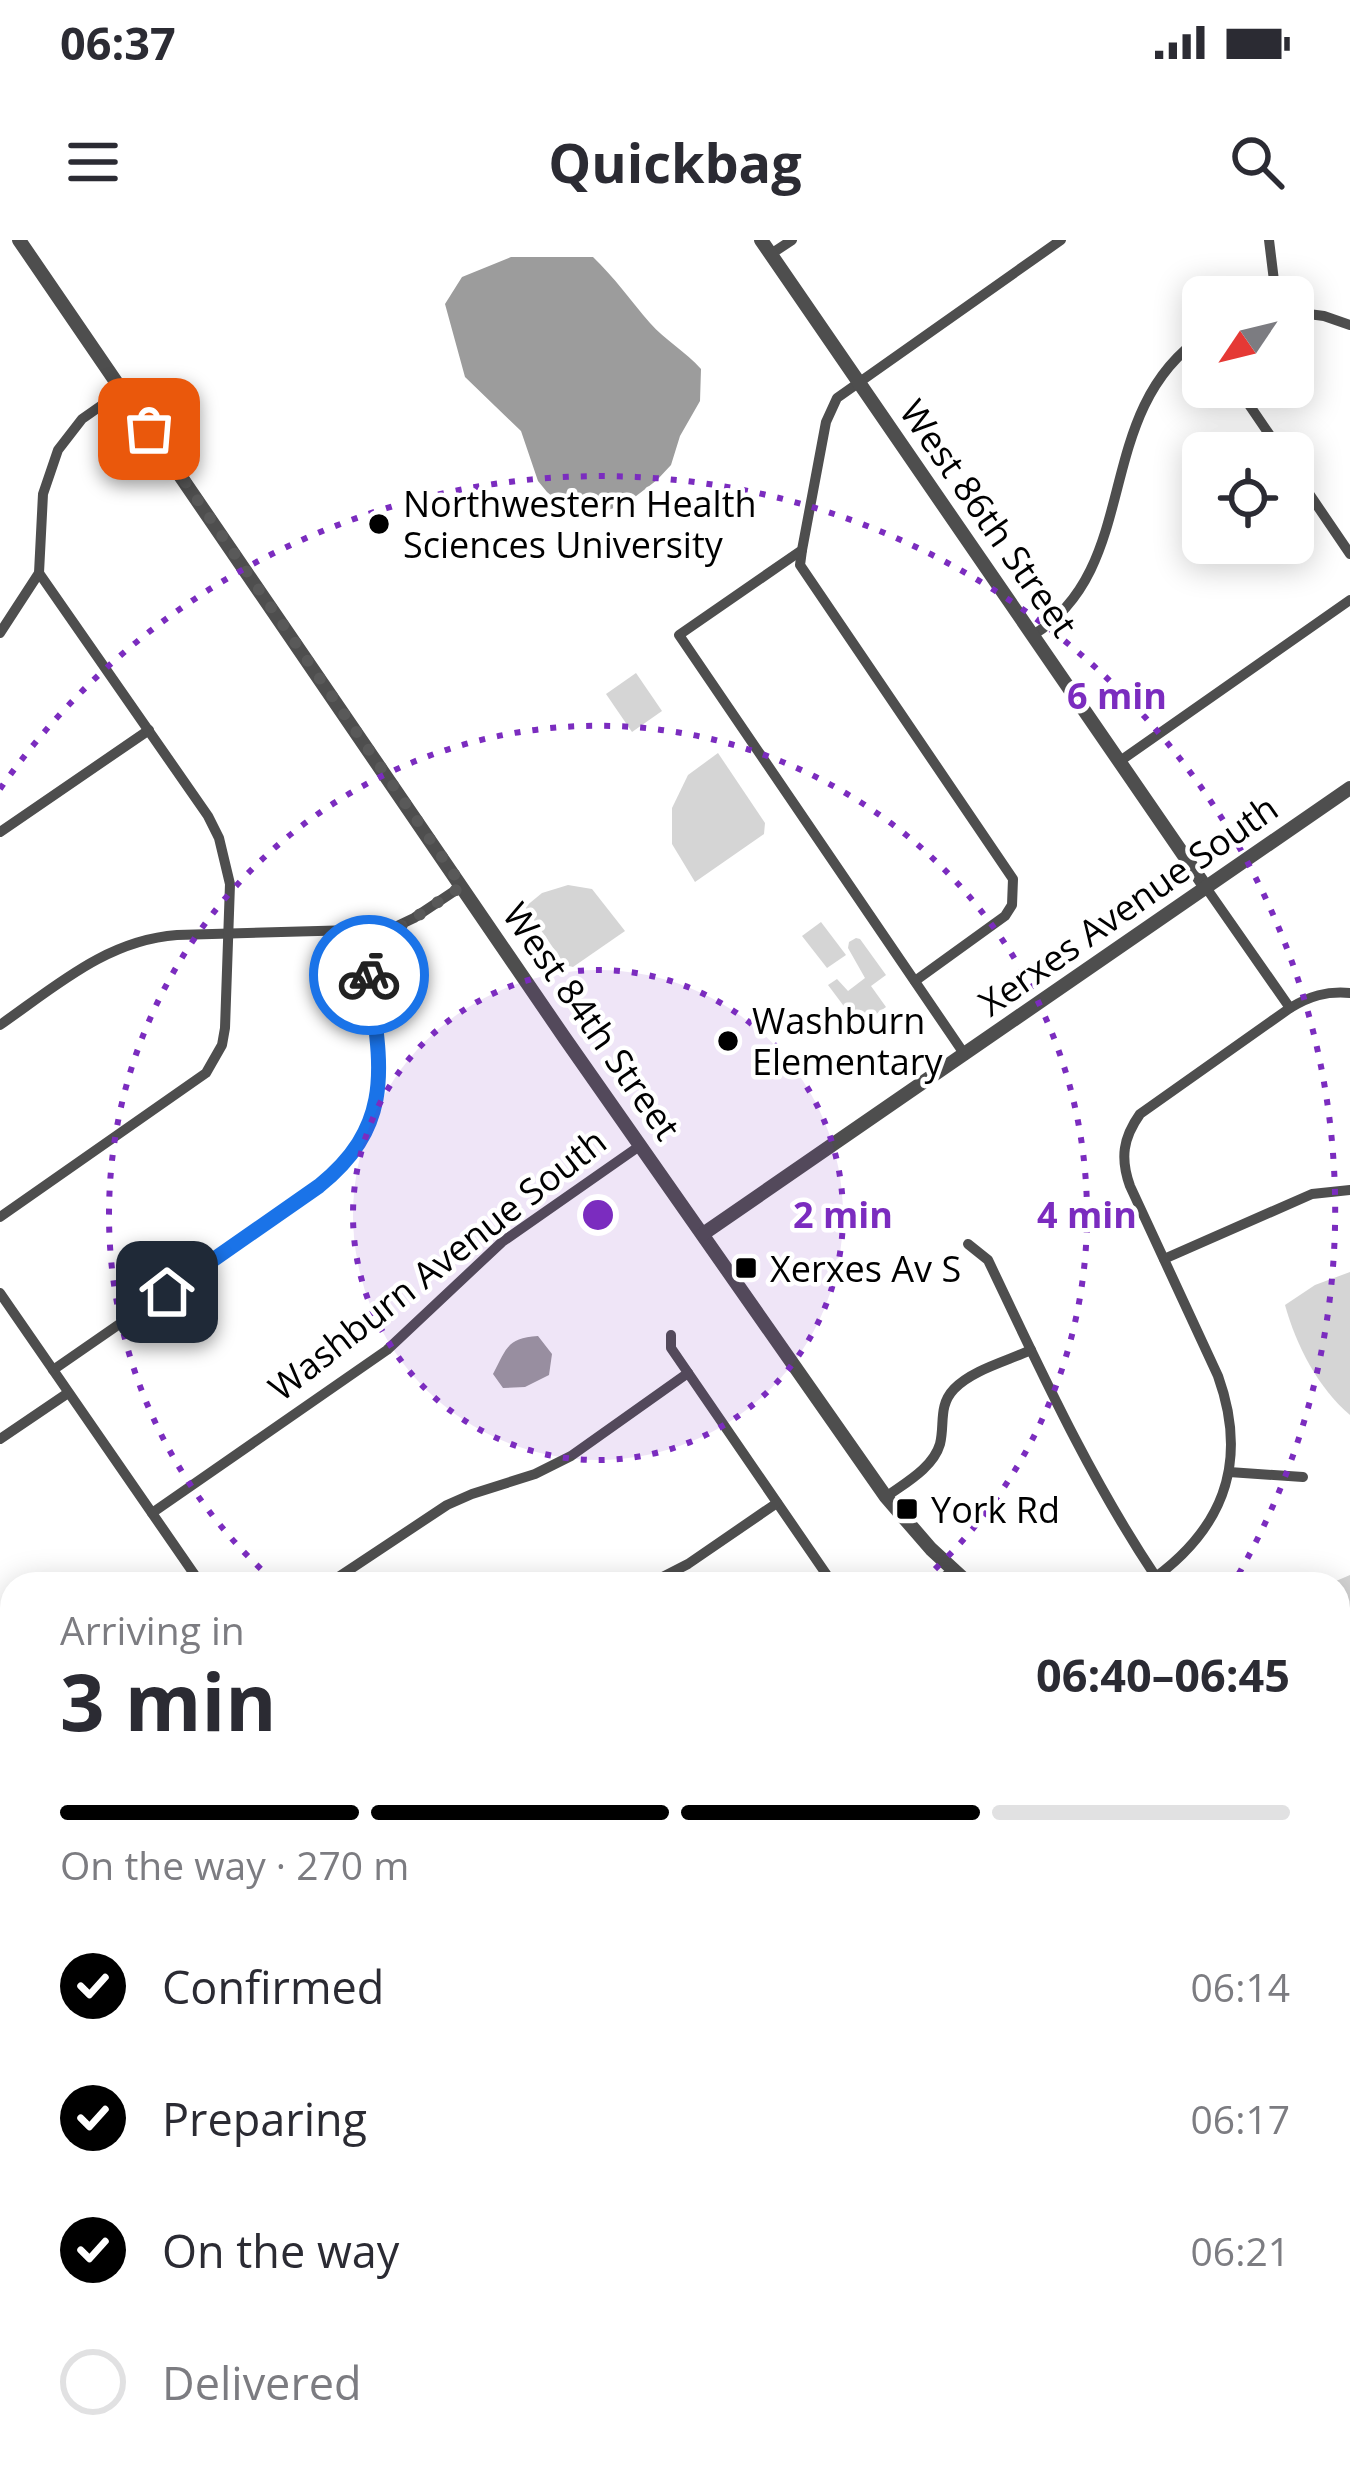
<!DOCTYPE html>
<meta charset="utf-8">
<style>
body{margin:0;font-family:"Open Sans",sans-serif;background:#f7f7f7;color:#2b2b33;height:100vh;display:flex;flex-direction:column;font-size:45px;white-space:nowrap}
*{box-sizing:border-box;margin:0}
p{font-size:39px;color:#7c7c81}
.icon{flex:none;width:66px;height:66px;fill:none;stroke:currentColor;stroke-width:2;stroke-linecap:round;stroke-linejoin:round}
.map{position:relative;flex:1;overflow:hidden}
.drawer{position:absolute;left:0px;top:1332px;width:1350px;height:903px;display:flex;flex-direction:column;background:#fff;border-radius:36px 36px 0 0;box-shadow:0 6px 30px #0003}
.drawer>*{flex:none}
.needle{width:78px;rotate:235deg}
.fabs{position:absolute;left:1182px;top:36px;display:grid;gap:24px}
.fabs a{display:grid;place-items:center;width:132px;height:132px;border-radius:18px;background:#fff;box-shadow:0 6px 30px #0003;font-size:60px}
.pin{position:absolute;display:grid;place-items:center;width:102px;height:102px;color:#fff;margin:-51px;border-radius:24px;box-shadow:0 6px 18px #0006}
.courier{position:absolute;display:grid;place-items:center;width:120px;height:120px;margin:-60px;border:9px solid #1a73e8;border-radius:50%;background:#fff;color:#222;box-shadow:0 3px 15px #0007}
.overview em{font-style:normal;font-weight:700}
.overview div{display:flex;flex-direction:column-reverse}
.overview{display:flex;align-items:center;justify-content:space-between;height:204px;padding:0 60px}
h1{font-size:78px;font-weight:700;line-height:90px}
.bar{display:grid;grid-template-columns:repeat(4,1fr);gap:18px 12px;align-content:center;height:144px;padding:0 60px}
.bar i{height:15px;border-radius:9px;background:#e1e1e2}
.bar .on{background:#000}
.bar p{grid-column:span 4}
ol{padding:0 60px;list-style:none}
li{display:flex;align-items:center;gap:36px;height:132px}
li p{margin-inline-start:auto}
li .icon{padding:12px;border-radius:50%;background:#000;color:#fff;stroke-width:4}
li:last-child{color:#7c7c81}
li i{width:66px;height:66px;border:6px solid #e1e1e2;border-radius:50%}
.status{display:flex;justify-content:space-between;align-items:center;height:84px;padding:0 60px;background:#fff;direction:ltr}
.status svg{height:33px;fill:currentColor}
header{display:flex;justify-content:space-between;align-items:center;height:156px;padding:0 60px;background:#fff;font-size:54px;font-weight:700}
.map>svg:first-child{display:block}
.green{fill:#d5d5d5}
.water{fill:#9c9c9c}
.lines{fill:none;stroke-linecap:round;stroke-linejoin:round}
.minor{stroke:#4e4e4e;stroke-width:10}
.tertiary{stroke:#4e4e4e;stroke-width:14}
.secondary{stroke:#1b1b1b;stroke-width:15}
.done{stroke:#595959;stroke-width:12;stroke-dasharray:0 21.6}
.route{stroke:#1a73e8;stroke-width:15}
.ring{fill:none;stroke:#7b2cbf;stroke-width:6;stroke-dasharray:6 12}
.poi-dot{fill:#000;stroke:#fff;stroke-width:4.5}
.labels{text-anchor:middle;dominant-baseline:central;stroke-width:9;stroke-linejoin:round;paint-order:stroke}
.poi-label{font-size:36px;fill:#000;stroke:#fff;text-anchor:start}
.street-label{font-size:36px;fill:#000;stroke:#fff}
.centre{fill:#7b2cbf;stroke:#fff;stroke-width:6}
.ring-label{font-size:36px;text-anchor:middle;font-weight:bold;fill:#7b2cbf;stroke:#fff;stroke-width:9;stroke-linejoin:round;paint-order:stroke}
</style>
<div class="status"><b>06:37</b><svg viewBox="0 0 49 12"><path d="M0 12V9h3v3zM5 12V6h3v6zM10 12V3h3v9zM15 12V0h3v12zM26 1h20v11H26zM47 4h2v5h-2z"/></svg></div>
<header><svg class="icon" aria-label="menu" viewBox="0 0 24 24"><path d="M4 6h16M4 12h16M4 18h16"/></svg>Quickbag<svg class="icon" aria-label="search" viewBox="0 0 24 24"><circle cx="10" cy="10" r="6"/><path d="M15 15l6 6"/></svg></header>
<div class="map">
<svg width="1350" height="2234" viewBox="0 0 1350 2234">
<rect width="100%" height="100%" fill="#fff"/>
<g class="green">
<polygon points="636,433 662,471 632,492 606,454"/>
<polygon points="718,513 765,583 764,594 695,642 672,604 672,568 688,535"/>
<polygon points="568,645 592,649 625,691 573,727 565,725 525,667 542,653"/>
<polygon points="821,682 846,715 827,728 802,696"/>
<polygon points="856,698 860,699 886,735 871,746 886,767 868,780 855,781 828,745 837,739 848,751 865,738 848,708 849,702"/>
<path d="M1350,1032v143c-32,-27 -54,-70 -65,-110l30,-20z"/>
<polygon points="1350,1335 1350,1902 1338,1885 1338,1344 1329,1344"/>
<polygon points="0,1599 12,1617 12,1788 0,1753"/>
</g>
<g class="water">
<path d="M511,17h82c21,20 38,44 57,66 15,17 36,29 51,46l-1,32 -20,35 -9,29 -14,15 -30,23 -24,9 -33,-1 -23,-19 -9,-11 -17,-50 -56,-54 -20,-73 17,-27z"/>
<path d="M538,1096l14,18 -3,21 -24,12 -22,1 -10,-14c14,-26 14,-36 45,-38z"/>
</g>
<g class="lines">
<g class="minor">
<polyline points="1269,0 1276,57"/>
<polyline points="771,14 792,0"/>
<polyline points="1293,72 1324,76 1350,85"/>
<polyline points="1237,147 1282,213"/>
<polyline points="1293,230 1350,314"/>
<polyline points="802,310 800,325 1013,639 1012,665 1005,676 915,741"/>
<polyline points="0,393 39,333 43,254 58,210 82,179 122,151"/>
<path d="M1033,395c111,-69 57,-222 170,-299"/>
<polyline points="1120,521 1350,360"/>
<polyline points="0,592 149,490"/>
<polyline points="1207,649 1290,768"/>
<path d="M0,785c56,-39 107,-85 177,-90l214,-6 23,-11 48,-32"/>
<polyline points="965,815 679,395 802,310 826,182 837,158 1061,0"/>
<polyline points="0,977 206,833 222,805 225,788 230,644 219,598 208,576 39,333"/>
<path d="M968,1004l20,16c52,109 101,217 168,317"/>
<polyline points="1164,1019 1312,954 1350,950"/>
<polyline points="0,1053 201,1344"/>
<polyline points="671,1095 671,1108 833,1344"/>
<path d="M53,1130l266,-184c88,-71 56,-158 44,-256"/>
<polyline points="0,1199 68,1153"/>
<polyline points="1229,1232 1303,1237"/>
<path d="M886,1257c19,-14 47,-29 54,-53 5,-20 -2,-38 14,-55 18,-19 53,-28 77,-39"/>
<polyline points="152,1273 387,1110 502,1002 641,905"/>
<polyline points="328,1344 447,1265 472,1254 535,1234 571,1216 688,1133"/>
<polyline points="649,1344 688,1324 777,1263"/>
<polyline points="934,1344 954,1330"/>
<path d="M1146,1344c76,-52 104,-119 72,-208l-88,-190c-10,-28 -7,-48 10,-72l150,-106c20,-12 36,-17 60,-15"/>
<polyline points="0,1385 12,1402"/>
<polyline points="0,1477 12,1469"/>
<path d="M0,1775c8,18 7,34 0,52"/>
<polyline points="1338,2184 1338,2182"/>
<polyline points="1338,2196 1350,2200"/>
<polyline points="0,2217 12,2208"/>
<polyline points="839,2223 846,2234"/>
<polyline points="994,2223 1002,2234"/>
<polyline points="582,2234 598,2223"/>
<polyline points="1251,2234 1267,2223"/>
</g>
<g class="tertiary">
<polyline points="19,0 564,797 886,1257 931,1309 969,1344"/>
<polyline points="761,0 1207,649"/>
<polyline points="703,994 1350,548"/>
<polyline points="1338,1911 1350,1928"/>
</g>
<g class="secondary">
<polyline points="0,1915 12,1923"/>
<polyline points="0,1940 12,1948"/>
<polyline points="1338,2040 1350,2031"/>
<polyline points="1338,2064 1350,2056"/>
<polyline points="696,2223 712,2234"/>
<polyline points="746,2223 753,2234"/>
<polyline points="620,2224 623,2223"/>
<polyline points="1054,2234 1071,2223"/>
<polyline points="1091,2234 1107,2223"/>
</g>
</g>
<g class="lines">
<polyline class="done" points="149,189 462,646 404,685 392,689 363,690 369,735"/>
<path class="route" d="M167,1052l152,-106c78,-63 61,-123 50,-211"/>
</g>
<circle cx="598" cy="975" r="245" fill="#7b2cbf" fill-opacity=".12"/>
<g class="ring">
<circle cx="598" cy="975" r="245"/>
<path d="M274 1341A489 489 0 1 1 922 1341"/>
<path d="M0 549A734 734 0 0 1 1234 1342"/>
</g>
<g class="poi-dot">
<circle cx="379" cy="284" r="12"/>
<circle cx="728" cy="801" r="12"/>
<rect x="734" y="1016" width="24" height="24" rx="6"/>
<rect x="895" y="1257" width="24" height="24" rx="6"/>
</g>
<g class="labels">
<g class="poi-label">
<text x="403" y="263">Northwestern Health<tspan x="403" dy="41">Sciences University</tspan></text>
<text x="752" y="780">Washburn<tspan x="752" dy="41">Elementary</tspan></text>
<text x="770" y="1028">Xerxes Av S</text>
<text x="931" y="1269">York Rd</text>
</g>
<g class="street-label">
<text transform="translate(989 278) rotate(55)">West 86th Street</text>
<text transform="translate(1128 665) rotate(-35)">Xerxes Avenue South</text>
<text transform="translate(592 781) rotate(55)">West 84th Street</text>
<text transform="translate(437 1024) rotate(-38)">Washburn Avenue South</text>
</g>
</g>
<circle cx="598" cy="975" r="18" class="centre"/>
<g class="ring-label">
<text x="1117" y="469">6 min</text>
<text x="843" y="988">2 min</text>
<text x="1087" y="988">4 min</text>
</g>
</svg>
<div class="fabs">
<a><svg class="needle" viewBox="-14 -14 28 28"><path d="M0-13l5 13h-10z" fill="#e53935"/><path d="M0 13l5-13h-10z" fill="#7c7c81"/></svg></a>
<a><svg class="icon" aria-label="locate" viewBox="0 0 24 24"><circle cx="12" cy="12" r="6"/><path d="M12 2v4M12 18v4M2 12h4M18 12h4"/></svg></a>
</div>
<div class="pin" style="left:149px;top:189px;background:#ea580c"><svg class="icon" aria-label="bag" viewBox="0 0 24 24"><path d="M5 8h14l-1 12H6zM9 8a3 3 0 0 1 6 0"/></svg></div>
<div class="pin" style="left:167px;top:1052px;background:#1f2937"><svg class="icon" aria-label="home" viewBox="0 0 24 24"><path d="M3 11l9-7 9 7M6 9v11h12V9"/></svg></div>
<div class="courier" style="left:369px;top:735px"><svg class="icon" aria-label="bike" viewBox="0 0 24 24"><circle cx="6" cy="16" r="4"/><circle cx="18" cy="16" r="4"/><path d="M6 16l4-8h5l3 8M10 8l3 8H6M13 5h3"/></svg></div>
<section class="drawer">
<div class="overview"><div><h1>3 min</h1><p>Arriving in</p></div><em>06:40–06:45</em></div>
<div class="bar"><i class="on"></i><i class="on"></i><i class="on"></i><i></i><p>On the way · 270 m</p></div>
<ol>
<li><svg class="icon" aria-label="check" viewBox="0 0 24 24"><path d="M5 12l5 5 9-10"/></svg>Confirmed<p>06:14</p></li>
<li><svg class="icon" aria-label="check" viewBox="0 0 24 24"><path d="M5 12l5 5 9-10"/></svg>Preparing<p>06:17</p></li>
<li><svg class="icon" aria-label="check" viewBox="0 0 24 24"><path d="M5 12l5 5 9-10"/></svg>On the way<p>06:21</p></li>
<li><i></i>Delivered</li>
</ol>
</section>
</div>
